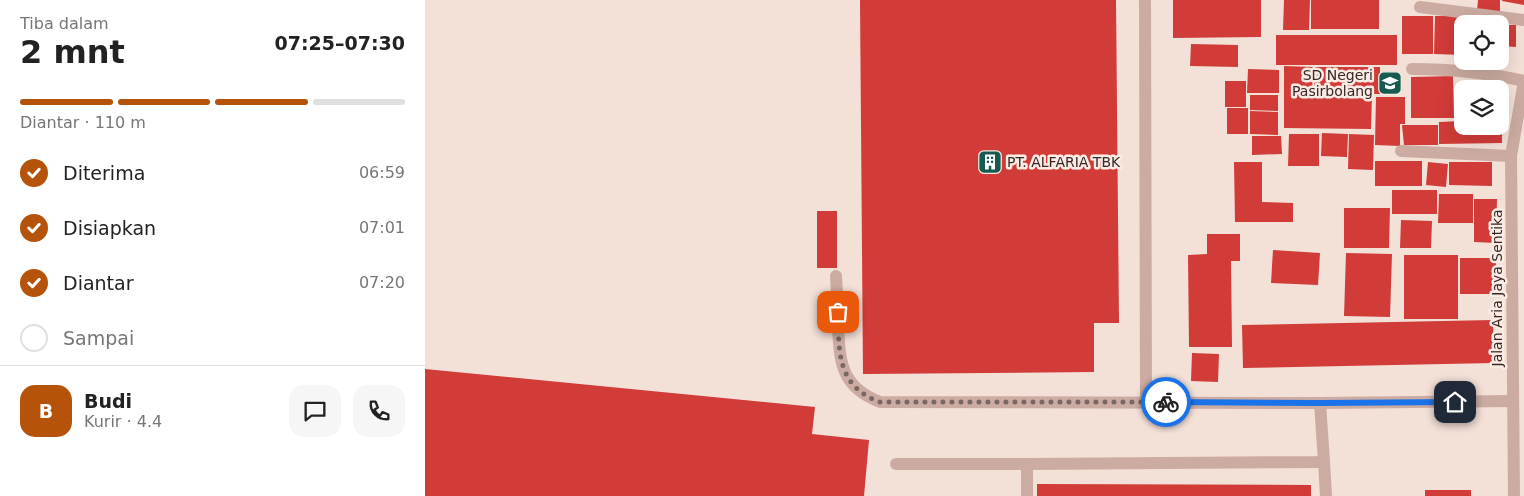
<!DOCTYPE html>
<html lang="id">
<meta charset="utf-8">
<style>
body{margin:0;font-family:"DejaVu Sans",sans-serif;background:#f6f6f6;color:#222;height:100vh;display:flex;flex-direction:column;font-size:19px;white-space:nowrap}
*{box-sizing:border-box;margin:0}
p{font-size:16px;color:#767676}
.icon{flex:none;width:28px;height:28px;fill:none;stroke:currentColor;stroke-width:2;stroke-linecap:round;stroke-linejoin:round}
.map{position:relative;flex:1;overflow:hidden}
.panel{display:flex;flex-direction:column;background:#fff;width:425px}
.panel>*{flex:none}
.fabs{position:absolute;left:1029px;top:15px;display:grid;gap:10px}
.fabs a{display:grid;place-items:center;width:55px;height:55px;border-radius:10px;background:#fff;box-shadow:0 5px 20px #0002;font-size:25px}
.pin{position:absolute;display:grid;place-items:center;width:42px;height:42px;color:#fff;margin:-21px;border-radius:10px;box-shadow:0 2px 8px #0006}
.courier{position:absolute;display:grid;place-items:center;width:50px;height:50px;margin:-25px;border:4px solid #1a73e8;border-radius:50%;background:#fff;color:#222;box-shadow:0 1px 6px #0007}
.summary em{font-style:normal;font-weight:600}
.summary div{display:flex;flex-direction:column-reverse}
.summary{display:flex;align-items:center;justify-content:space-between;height:85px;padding:0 20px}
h1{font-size:32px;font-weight:600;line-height:38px}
.bar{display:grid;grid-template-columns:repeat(4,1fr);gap:8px 5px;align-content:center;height:60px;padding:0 20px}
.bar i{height:6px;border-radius:4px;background:#e0e0e0}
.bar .active{background:#b45309}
.bar p{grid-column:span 4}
.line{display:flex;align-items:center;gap:12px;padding:0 20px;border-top:1px solid #e0e0e0}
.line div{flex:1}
.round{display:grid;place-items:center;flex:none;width:52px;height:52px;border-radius:15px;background:#f6f6f6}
ol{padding:0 20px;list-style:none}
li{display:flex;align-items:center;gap:15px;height:55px}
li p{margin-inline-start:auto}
li .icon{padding:5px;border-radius:50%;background:#b45309;color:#fff;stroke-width:4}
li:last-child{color:#767676}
li i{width:28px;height:28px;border:2px solid #e0e0e0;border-radius:50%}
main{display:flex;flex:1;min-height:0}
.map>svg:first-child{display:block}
.building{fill:#d13b38}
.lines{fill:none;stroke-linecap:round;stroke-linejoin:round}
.minor{stroke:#ccaca2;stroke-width:12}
.done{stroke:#786863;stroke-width:5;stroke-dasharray:0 9}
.route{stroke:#1a73e8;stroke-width:6}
.labels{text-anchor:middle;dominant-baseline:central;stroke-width:5;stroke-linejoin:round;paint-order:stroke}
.poi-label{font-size:14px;fill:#362725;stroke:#fbebe4;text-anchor:end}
.street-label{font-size:14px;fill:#362725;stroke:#fbebe4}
</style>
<main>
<section class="panel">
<div class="summary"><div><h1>2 mnt</h1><p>Tiba dalam</p></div><em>07:25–07:30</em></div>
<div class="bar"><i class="active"></i><i class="active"></i><i class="active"></i><i></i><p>Diantar · 110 m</p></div>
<ol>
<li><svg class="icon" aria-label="check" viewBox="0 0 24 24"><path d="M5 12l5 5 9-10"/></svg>Diterima<p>06:59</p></li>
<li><svg class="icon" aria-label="check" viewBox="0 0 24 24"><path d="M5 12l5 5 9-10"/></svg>Disiapkan<p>07:01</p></li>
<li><svg class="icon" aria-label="check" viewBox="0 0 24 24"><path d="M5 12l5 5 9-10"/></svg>Diantar<p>07:20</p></li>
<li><i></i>Sampai</li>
</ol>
<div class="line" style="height:90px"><b class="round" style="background:#b45309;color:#fff">B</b><div><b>Budi</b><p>Kurir · 4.4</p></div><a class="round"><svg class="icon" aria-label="chat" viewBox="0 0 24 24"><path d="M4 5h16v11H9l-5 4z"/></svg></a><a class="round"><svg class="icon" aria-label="phone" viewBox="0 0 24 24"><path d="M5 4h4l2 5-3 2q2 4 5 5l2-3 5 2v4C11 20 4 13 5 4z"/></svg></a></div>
</section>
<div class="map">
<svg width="1099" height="496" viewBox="0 0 1099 496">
<rect width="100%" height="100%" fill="#f3e0d7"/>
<g class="building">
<polygon points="435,0 691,0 694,323 669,323 669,372 438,374"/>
<polygon points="748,0 836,0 836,37 748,38"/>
<polygon points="859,0 885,0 884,30 858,30"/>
<rect x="886" y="0" width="68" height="29"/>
<polygon points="1053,0 1075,0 1075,12 1052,11"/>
<polygon points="1077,0 1099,0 1099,5 1077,1"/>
<rect x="977" y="16" width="31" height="38"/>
<polygon points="1010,16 1040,16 1040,24 1038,24 1038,55 1009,54"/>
<rect x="1042" y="20" width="22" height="4"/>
<polygon points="1075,25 1091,25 1091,47 1075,46"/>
<rect x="851" y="35" width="121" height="30"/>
<polygon points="766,44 813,45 813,67 765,66"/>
<polygon points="859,66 888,67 887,94 947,95 946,129 859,128"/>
<polygon points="890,67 955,67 955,94 889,94"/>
<polygon points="823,69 854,70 854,93 822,93"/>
<polygon points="1028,76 1029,118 986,118 986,77"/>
<rect x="800" y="81" width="21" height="26"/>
<polygon points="825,95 853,95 853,111 825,110"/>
<polygon points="951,97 980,97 980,124 975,124 975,146 950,145"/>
<rect x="802" y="108" width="21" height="26"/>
<polygon points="825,111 853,112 853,135 825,134"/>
<polygon points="1038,121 1038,126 1075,126 1075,121 1077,121 1077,143 1014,144 1014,122"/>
<polygon points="977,125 1013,125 1013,145 979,145"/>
<polygon points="897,133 923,134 922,157 896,156"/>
<polygon points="864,134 894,134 894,166 863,166"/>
<polygon points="924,134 949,135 948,170 923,169"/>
<polygon points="827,136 856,136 857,154 827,155"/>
<rect x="950" y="161" width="47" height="25"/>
<polygon points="809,162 837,162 837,202 868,203 868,222 810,222"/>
<polygon points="1003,162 1023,164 1021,187 1001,185"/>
<polygon points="1024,162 1067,162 1067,186 1024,185"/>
<rect x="967" y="190" width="45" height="24"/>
<polygon points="1014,194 1048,194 1048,223 1013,223"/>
<polygon points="1049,199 1072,199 1071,243 1049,242"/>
<polygon points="919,208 965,208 964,248 919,248"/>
<rect x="392" y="211" width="20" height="57"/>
<polygon points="976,220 1007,221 1006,248 975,248"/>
<polygon points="782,234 815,234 815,261 806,261 807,347 764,347 763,255 782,254"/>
<polygon points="848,250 895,253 893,285 846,283"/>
<polygon points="921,253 967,254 965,317 919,316"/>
<rect x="979" y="255" width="54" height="64"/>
<rect x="1035" y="258" width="36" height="36"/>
<polygon points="1068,320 1069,363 818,368 817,325"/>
<polygon points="767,353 794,354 793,382 766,381"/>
<polygon points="0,369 390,407 387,434 444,440 439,496 0,496"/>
<polygon points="612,484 886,485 886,496 612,496"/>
<rect x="1000" y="490" width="46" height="6"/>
</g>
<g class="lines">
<g class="minor">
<polyline points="720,0 721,402"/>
<polyline points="995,7 1099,20"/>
<path d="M987,69c39,0 73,3 112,12"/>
<polyline points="976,151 1086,156"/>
<path d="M411,276c1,17 2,34 2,51 2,36 3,60 42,75l440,1 192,-2"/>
<polyline points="899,462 901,496"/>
<polyline points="471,464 602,464 899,462 895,403"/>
<polyline points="602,464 602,496"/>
<polyline points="1089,496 1086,156 1099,81"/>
</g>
</g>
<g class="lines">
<path class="done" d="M413,312c1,39 -2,74 42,90h286"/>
<polyline class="route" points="741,402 895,403 1030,402"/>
</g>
<defs>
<g id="school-square" transform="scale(1.25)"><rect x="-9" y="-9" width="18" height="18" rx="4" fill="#175b50" stroke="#fbebe4"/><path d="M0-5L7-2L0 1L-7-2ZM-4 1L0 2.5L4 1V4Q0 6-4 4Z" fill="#fff"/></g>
<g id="building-square" transform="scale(1.25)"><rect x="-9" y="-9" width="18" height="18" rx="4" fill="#175b50" stroke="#fbebe4"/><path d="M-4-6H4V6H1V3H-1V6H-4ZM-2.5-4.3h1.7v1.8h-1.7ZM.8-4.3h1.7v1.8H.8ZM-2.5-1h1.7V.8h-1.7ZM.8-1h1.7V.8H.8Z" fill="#fff"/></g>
</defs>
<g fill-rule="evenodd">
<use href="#school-square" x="965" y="83"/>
<use href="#building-square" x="565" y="162"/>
</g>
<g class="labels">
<g class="poi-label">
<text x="948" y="75">SD Negeri<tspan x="948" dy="16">Pasirbolang</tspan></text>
<text x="582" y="162" text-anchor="start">PT. ALFARIA TBK</text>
</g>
<g class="street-label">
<text transform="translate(1072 288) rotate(-90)">Jalan Aria Jaya Sentika</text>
</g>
</g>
</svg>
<div class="fabs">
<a><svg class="icon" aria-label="locate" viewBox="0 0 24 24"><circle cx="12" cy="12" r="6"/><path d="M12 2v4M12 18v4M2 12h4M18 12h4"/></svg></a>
<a><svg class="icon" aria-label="layers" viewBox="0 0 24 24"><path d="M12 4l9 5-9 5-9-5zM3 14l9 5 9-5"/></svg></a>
</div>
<div class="pin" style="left:413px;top:312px;background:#ea580c"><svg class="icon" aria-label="bag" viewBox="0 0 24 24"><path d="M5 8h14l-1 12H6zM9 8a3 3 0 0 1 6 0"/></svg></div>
<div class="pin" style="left:1030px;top:402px;background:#1f2937"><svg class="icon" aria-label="home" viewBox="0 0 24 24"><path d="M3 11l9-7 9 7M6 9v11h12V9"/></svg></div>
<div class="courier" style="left:741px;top:402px"><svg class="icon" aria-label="bike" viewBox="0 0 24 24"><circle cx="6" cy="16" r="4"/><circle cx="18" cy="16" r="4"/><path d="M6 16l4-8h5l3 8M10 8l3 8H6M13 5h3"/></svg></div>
</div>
</main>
